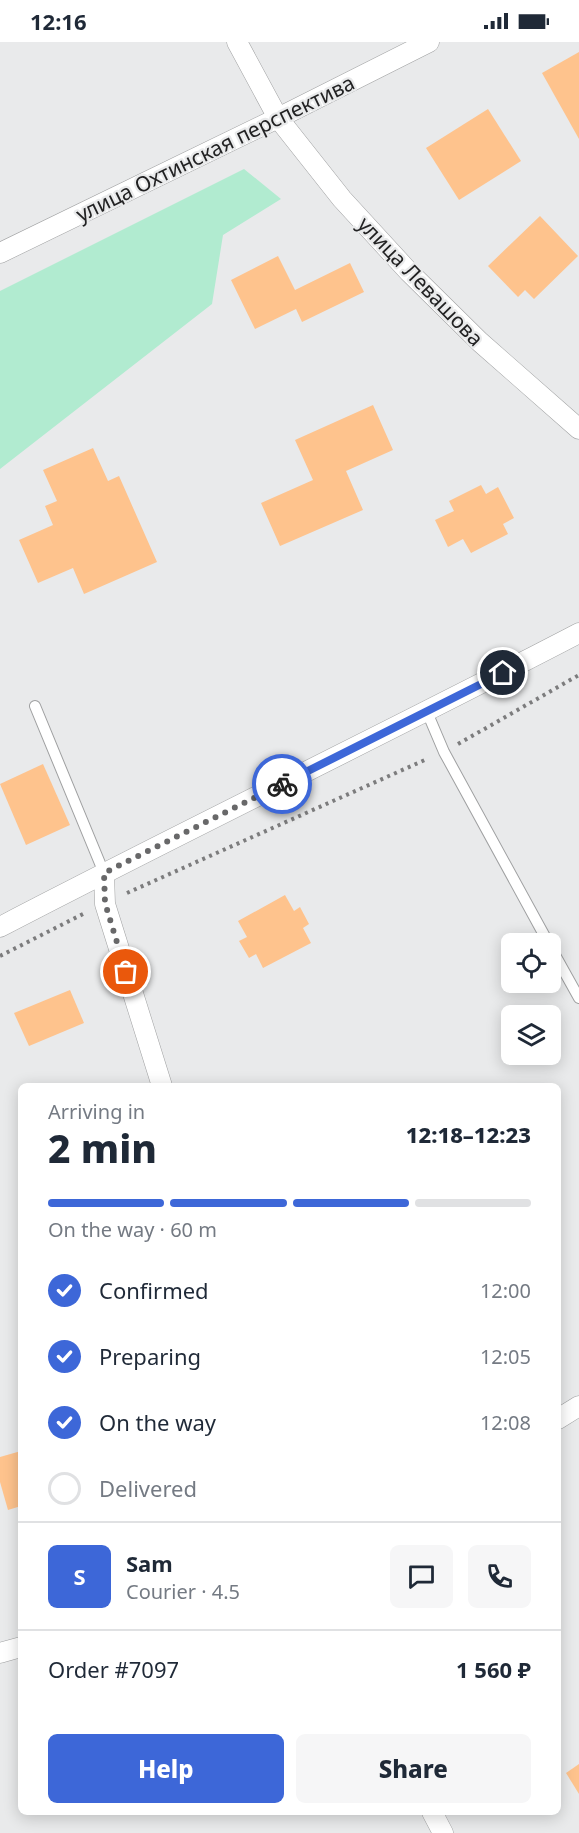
<!DOCTYPE html>
<meta charset="utf-8">
<style>
body{margin:0;font-family:"Noto Sans",sans-serif;background:#f6f6f7;color:#1f2937;height:100vh;display:flex;flex-direction:column;font-size:22px;white-space:nowrap}
*{box-sizing:border-box;margin:0}
p{font-size:20px;color:#747a83}
.icon{flex:none;width:33px;height:33px;fill:none;stroke:currentColor;stroke-width:2;stroke-linecap:round;stroke-linejoin:round}
.map{position:relative;flex:1;overflow:hidden}
.panel{position:absolute;left:18px;top:1041px;width:543px;height:732px;display:flex;flex-direction:column;background:#fff;border-radius:9px;box-shadow:0 3px 15px #0003}
.panel>*{flex:none}
.tools{position:absolute;left:501px;top:891px;display:grid;gap:12px}
.tools a{display:grid;place-items:center;width:60px;height:60px;border-radius:9px;background:#fff;box-shadow:0 3px 15px #0003;font-size:30px}
.pin{position:absolute;display:grid;place-items:center;width:51px;height:51px;color:#fff;margin:-26px;border:3px solid #fff;border-radius:50%;box-shadow:0 2px 6px #0007}
.courier{position:absolute;display:grid;place-items:center;width:60px;height:60px;margin:-30px;border:4px solid #3d67d8;border-radius:50%;background:#fff;color:#222;box-shadow:0 2px 8px #0007}
.head em{font-style:normal;font-weight:800}
.head div{display:flex;flex-direction:column-reverse}
.head{display:flex;align-items:center;justify-content:space-between;height:102px;padding:0 30px}
h1{font-size:39px;font-weight:800;line-height:45px}
.bar{display:grid;grid-template-columns:repeat(4,1fr);gap:9px 6px;align-content:center;height:72px;padding:0 30px}
.bar i{height:8px;border-radius:4px;background:#e0e1e3}
.bar .on{background:#3d67d8}
.bar p{grid-column:span 4}
.line{display:flex;align-items:center;gap:15px;padding:0 30px;border-top:2px solid #e0e1e3}
.line div{flex:1}
.round{display:grid;place-items:center;flex:none;width:63px;height:63px;border-radius:9px;background:#f6f6f7}
ol{padding:0 30px;list-style:none}
li{display:flex;align-items:center;gap:18px;height:66px}
li p{margin-inline-start:auto}
li .icon{padding:6px;border-radius:50%;background:#3d67d8;color:#fff;stroke-width:4}
li:last-child{color:#747a83}
li i{width:33px;height:33px;border:3px solid #e0e1e3;border-radius:50%}
.action{display:flex;gap:12px;margin-top:auto;padding:12px 30px}
.action a{flex:1;height:69px;border-radius:9px;background:#3d67d8;color:#fff;font-size:24px;font-weight:800;line-height:69px;text-align:center}
.action a+a{background:#f6f6f7;color:#1f2937}
.status{display:flex;justify-content:space-between;align-items:center;height:42px;padding:0 30px;background:#fff;direction:ltr}
.status svg{height:16px;fill:currentColor}
.map>svg:first-child{display:block}
.green{fill:#b1ebd0}
.building{fill:#fec38d}
.lines{fill:none;stroke-linecap:round;stroke-linejoin:round}
.lane-casing{stroke:#9fa0a1;stroke-width:12}
.street-casing{stroke:#9fa0a1;stroke-width:21}
.path{stroke:#7c7c7d;stroke-width:4;stroke-dasharray:3 4.5;stroke-linecap:butt}
.lane{stroke:#fff;stroke-width:10}
.street{stroke:#fff;stroke-width:20}
.done{stroke:#686869;stroke-width:6;stroke-dasharray:0 10.8}
.route{stroke:#3d67d8;stroke-width:8}
.labels{text-anchor:middle;dominant-baseline:central;stroke-width:4.5;stroke-linejoin:round;paint-order:stroke}
.street-label{font-size:21px;fill:#222223;stroke:#e9eaeb}
</style>
<div class="status"><b>12:16</b><svg viewBox="0 0 49 12"><path d="M0 12V9h3v3zM5 12V6h3v6zM10 12V3h3v9zM15 12V0h3v12zM26 1h20v11H26zM47 4h2v5h-2z"/></svg></div>
<div class="map">
<svg width="579" height="1791" viewBox="0 0 579 1791">
<rect width="100%" height="100%" fill="#e9eaeb"/>
<polygon class="green" points="244,127 281,157 223,193 212,262 0,427 0,249"/>
<g class="building">
<polygon points="579,10 579,97 542,31"/>
<polygon points="488,67 521,119 459,158 426,106"/>
<polygon points="540,174 578,214 534,257 525,248 518,255 488,224"/>
<polygon points="278,214 295,248 350,221 364,250 302,280 296,267 255,287 231,238"/>
<polygon points="373,363 393,408 346,429 363,468 280,504 261,461 313,438 295,398"/>
<polygon points="93,406 108,439 119,434 157,520 84,552 73,526 38,541 19,498 53,483 45,464 57,459 43,428"/>
<polygon points="481,443 486,452 498,445 514,476 503,482 508,492 471,511 463,497 448,505 435,478 454,469 449,459"/>
<polygon points="43,722 70,783 26,803 0,742"/>
<polygon points="285,853 294,869 300,865 309,882 303,886 311,901 263,926 256,912 249,916 239,899 247,895 238,879"/>
<polygon points="70,948 84,981 29,1004 14,971"/>
<polygon points="21,1409 21,1464 8,1468 0,1440 0,1415"/>
<polygon points="579,1722 579,1752 566,1731"/>
</g>
<g class="lines">
<g class="lane-casing">
<g id="lane">
<polyline points="35,664 104,831"/>
<polyline points="427,670 444,710 549,902"/>
<polyline points="550,904 579,956"/>
</g>
</g>
<g class="street-casing">
<g id="street">
<polyline points="237,0 278,76 342,157 409,230 480,300 579,387"/>
<polyline points="0,211 278,76 429,0"/>
<polyline points="104,831 105,862 162,1044"/>
<path d="M0,885c192,-100 387,-194 579,-294"/>
<polyline points="558,1377 579,1364"/>
<polyline points="0,1611 21,1605"/>
<polyline points="432,1770 443,1791"/>
</g>
</g>
<g class="path">
<polyline points="458,702 579,633"/>
<polyline points="127,851 427,717"/>
<polyline points="0,914 85,871"/>
</g>
<use href="#lane" class="lane"/>
<use href="#street" class="street"/>
</g>
<g class="lines">
<polyline class="done" points="126,930 105,861 104,831 282,742"/>
<polyline class="route" points="282,742 503,631"/>
</g>
<g class="labels">
<g class="street-label">
<text transform="translate(215 106) rotate(-26)">улица Охтинская перспектива</text>
<text transform="translate(421 239) rotate(46)">улица Левашова</text>
</g>
</g>
</svg>
<div class="tools">
<a><svg class="icon" aria-label="locate" viewBox="0 0 24 24"><circle cx="12" cy="12" r="6"/><path d="M12 2v4M12 18v4M2 12h4M18 12h4"/></svg></a>
<a><svg class="icon" aria-label="layers" viewBox="0 0 24 24"><path d="M12 4l9 5-9 5-9-5zM3 14l9 5 9-5"/></svg></a>
</div>
<div class="pin" style="left:126px;top:930px;background:#ea580c"><svg class="icon" aria-label="bag" viewBox="0 0 24 24"><path d="M5 8h14l-1 12H6zM9 8a3 3 0 0 1 6 0"/></svg></div>
<div class="pin" style="left:503px;top:631px;background:#1f2937"><svg class="icon" aria-label="home" viewBox="0 0 24 24"><path d="M3 11l9-7 9 7M6 9v11h12V9"/></svg></div>
<div class="courier" style="left:282px;top:742px"><svg class="icon" aria-label="bike" viewBox="0 0 24 24"><circle cx="6" cy="16" r="4"/><circle cx="18" cy="16" r="4"/><path d="M6 16l4-8h5l3 8M10 8l3 8H6M13 5h3"/></svg></div>
<section class="panel">
<div class="head"><div><h1>2 min</h1><p>Arriving in</p></div><em>12:18–12:23</em></div>
<div class="bar"><i class="on"></i><i class="on"></i><i class="on"></i><i></i><p>On the way · 60 m</p></div>
<ol>
<li><svg class="icon" aria-label="check" viewBox="0 0 24 24"><path d="M5 12l5 5 9-10"/></svg>Confirmed<p>12:00</p></li>
<li><svg class="icon" aria-label="check" viewBox="0 0 24 24"><path d="M5 12l5 5 9-10"/></svg>Preparing<p>12:05</p></li>
<li><svg class="icon" aria-label="check" viewBox="0 0 24 24"><path d="M5 12l5 5 9-10"/></svg>On the way<p>12:08</p></li>
<li><i></i>Delivered</li>
</ol>
<div class="line" style="height:108px"><b class="round" style="background:#3d67d8;color:#fff">S</b><div><b>Sam</b><p>Courier · 4.5</p></div><a class="round"><svg class="icon" aria-label="chat" viewBox="0 0 24 24"><path d="M4 5h16v11H9l-5 4z"/></svg></a><a class="round"><svg class="icon" aria-label="phone" viewBox="0 0 24 24"><path d="M5 4h4l2 5-3 2q2 4 5 5l2-3 5 2v4C11 20 4 13 5 4z"/></svg></a></div>
<div class="line" style="height:78px"><div>Order #7097</div><b>1 560 ₽</b></div>
<div class="action"><a>Help</a><a>Share</a></div>
</section>
</div>
